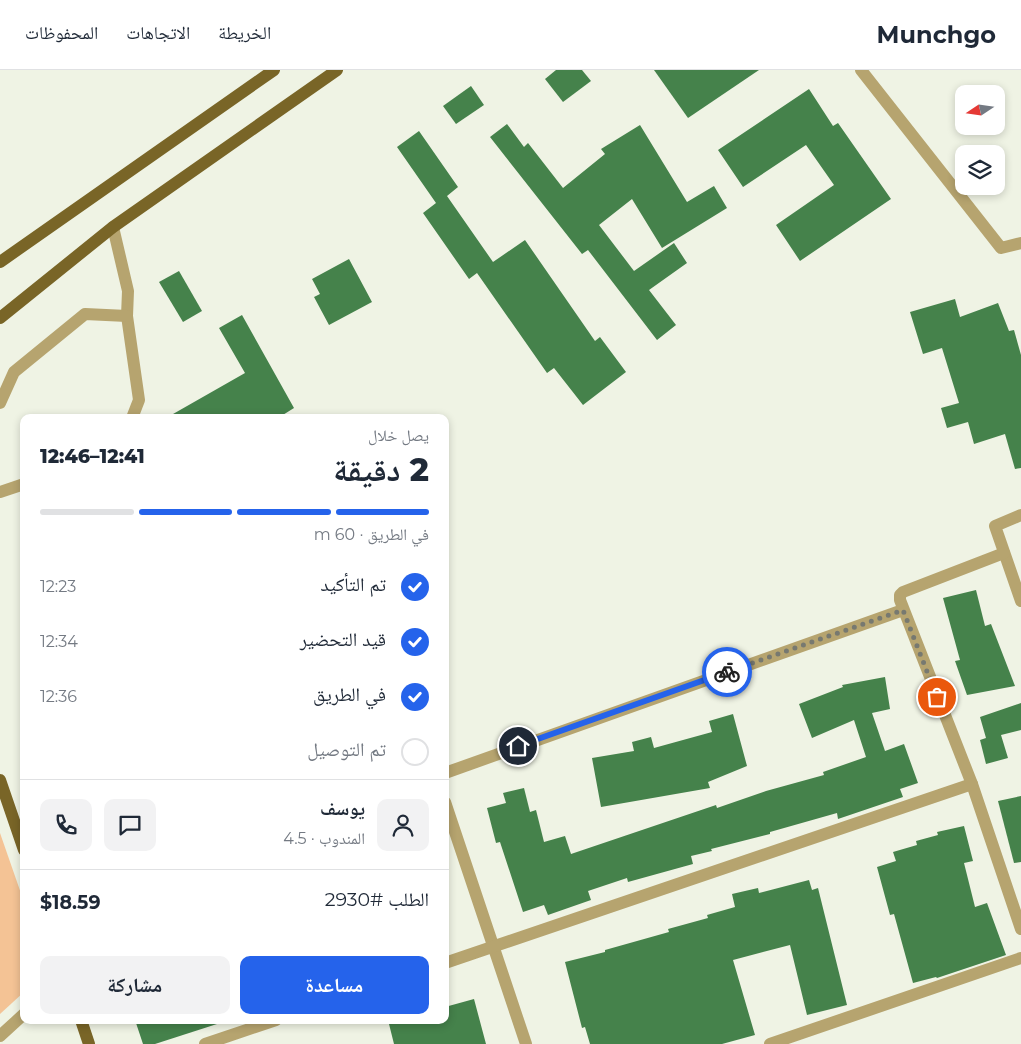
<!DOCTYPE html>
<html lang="ar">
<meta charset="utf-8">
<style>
body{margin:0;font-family:Montserrat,"Noto Naskh Arabic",sans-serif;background:#f2f2f3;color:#1f2937;direction:rtl;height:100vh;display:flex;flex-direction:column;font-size:19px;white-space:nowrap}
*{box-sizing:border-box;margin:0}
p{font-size:16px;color:#747a83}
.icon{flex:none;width:28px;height:28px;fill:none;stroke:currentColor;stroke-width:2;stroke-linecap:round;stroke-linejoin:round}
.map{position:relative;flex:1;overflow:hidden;direction:ltr}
.sheet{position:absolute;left:20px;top:344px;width:429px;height:610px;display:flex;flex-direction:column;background:#fff;border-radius:10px;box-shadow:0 2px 8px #0003;direction:rtl}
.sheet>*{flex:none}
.needle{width:32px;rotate:257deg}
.fabs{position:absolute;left:955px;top:15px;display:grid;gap:10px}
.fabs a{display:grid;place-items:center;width:50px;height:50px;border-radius:10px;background:#fff;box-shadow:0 2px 8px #0003;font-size:25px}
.pin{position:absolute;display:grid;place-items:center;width:42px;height:42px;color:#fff;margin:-21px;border:2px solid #fff;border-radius:50%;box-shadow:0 1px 5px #0007}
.courier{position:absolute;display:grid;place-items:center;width:50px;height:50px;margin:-25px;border:4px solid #2563eb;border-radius:50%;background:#fff;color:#222;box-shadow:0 1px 6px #0007}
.head em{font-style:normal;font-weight:800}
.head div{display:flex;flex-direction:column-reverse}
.head{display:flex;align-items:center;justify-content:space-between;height:85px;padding:0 20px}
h1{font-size:32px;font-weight:800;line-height:38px}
.bar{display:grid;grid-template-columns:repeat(4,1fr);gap:8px 5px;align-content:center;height:60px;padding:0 20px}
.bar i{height:6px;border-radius:4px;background:#e0e1e3}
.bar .current{background:#2563eb}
.bar p{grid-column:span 4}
.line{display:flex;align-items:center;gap:12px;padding:0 20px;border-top:1px solid #e0e1e3}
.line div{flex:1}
.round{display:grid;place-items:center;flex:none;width:52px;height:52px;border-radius:10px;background:#f2f2f3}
ol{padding:0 20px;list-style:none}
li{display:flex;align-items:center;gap:15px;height:55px}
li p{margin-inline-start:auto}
li .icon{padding:5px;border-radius:50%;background:#2563eb;color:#fff;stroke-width:4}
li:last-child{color:#747a83}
li i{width:28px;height:28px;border:2px solid #e0e1e3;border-radius:50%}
.action{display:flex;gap:10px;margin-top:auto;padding:10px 20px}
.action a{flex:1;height:58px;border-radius:10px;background:#2563eb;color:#fff;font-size:20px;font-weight:800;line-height:58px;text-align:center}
.action a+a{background:#f2f2f3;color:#1f2937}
header{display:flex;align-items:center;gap:30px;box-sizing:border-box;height:70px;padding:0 25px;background:#fff;border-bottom:1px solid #e0e1e3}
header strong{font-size:24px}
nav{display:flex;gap:28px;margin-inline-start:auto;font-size:18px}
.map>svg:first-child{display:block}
.green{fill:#f4c395}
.building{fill:#45824b}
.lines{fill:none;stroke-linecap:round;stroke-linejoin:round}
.minor{stroke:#b6a46f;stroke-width:12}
.major{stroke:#796527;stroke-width:12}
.done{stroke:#777970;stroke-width:5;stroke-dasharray:0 9}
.route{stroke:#2563eb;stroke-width:6}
</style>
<header>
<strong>Munchgo</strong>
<nav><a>الخريطة</a><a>الاتجاهات</a><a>المحفوظات</a></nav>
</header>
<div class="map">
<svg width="1021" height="974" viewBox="0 0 1021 974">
<rect width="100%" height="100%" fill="#eff3e4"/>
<polygon class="green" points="0,763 24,832 24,922 0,944"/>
<g class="building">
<polygon points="556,0 582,0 591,11 563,32 545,9"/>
<polygon points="654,0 759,0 688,48"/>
<polygon points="471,16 484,35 456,54 443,36"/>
<polygon points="809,19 833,56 838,53 891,129 800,191 776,155 834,115 806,75 743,117 718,80"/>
<polygon points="507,54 524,77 528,73 563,118 605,84 601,79 640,55 687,132 714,116 727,138 662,178 632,129 599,155 634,201 674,173 687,193 649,220 676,255 657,270 588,180 582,184 490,67"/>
<polygon points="419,61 458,117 447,126 493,192 525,170 595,271 600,267 626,302 583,335 554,298 547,303 477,203 469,209 423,143 436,133 397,77"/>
<polygon points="349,189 372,232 329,255 314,227 320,224 312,209"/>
<polygon points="179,201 202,241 183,252 159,212"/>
<polygon points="955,229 960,247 998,233 1009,261 1014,260 1021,285 1021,398 1015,399 1005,364 974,374 968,352 947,358 941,338 959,333 942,278 923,284 910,242"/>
<polygon points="242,245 294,338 278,348 166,348 245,303 219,258"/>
<polygon points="976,520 985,556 991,554 1015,616 967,625 955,591 960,590 943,528"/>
<polygon points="885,607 890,639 872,643 885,681 904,674 918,713 900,719 903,727 838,749 837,743 770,762 770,764 711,779 712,781 691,786 693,794 628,812 627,808 588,821 591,830 548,845 544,835 523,842 500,772 496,773 487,738 506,733 503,723 524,718 530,742 536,740 544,772 565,766 571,784 716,735 717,738 766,721 824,705 823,702 866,687 854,650 812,668 799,634 843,617 842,615"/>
<polygon points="1021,633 1021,660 1001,665 1008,688 986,694 980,670 986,668 980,647"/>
<polygon points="733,644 747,696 708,712 710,718 601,737 592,688 634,681 632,672 651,667 654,678 712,662 709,651"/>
<polygon points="1021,726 1021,792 1014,793 998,731"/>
<polygon points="964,756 973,791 964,793 975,837 987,833 1006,885 937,908 936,907 913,913 894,844 890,845 877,797 896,791 893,782 917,775 916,771 938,765 937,762"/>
<polygon points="809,810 812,820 818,818 847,935 807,945 790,875 733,890 755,965 722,974 590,974 585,957 582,958 565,892 605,882 605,880 669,862 668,859 708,848 707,845 735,837 732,824 758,818 759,823"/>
<polygon points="474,929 486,974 394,974 389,954 406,950 445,950 445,937"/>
<polygon points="135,950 216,950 217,954 155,974 143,974"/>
</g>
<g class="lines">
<g class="minor">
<polyline points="861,0 1001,178 1021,173"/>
<polyline points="113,157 128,221 127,246 139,330 132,348"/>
<polyline points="0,333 14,302 85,244 127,246"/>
<polyline points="0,422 24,414"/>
<polyline points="1021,445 995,456 1021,531"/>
<polyline points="1004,483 903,522 900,525 900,530 972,714 1021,859"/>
<polyline points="445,703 903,540"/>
<polyline points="445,732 526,974"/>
<polyline points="445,893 972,714"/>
<polyline points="0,966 24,944"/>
<polyline points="205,974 276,950"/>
<polyline points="770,974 1021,888"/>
</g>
<g class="major">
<polyline points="0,192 274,0"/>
<polyline points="0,248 113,157 337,0"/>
<polyline points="0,710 24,780"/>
<polyline points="81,950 89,974"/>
</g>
</g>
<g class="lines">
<polyline class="done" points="727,602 903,540 937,627"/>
<polyline class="route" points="518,676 727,602"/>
</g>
</svg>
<div class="fabs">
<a><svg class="needle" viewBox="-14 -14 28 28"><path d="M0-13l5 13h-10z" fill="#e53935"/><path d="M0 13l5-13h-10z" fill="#747a83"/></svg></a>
<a><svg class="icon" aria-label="layers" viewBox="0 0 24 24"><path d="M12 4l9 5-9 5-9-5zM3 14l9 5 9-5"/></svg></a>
</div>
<div class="pin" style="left:937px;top:627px;background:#ea580c"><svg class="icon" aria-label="bag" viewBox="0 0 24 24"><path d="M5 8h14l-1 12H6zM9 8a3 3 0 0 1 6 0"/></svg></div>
<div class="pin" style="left:518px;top:676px;background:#1f2937"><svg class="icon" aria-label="home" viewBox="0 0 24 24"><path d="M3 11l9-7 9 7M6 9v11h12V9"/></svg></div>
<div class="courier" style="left:727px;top:602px"><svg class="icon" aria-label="bike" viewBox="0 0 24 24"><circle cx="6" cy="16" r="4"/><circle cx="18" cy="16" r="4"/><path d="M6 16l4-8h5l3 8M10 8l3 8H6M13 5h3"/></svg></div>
<section class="sheet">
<div class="head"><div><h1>2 دقيقة</h1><p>يصل خلال</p></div><em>12:41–12:46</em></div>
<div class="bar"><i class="current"></i><i class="current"></i><i class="current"></i><i></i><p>في الطريق · 60 m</p></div>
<ol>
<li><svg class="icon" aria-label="check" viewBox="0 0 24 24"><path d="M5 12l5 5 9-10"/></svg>تم التأكيد<p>12:23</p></li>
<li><svg class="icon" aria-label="check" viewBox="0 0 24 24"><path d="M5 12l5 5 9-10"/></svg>قيد التحضير<p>12:34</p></li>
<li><svg class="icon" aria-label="check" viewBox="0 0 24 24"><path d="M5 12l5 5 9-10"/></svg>في الطريق<p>12:36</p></li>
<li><i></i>تم التوصيل</li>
</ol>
<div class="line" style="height:90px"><a class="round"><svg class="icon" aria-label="person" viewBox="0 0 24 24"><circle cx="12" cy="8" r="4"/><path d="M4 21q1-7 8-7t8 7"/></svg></a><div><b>يوسف</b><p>المندوب · 4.5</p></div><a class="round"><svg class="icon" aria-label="chat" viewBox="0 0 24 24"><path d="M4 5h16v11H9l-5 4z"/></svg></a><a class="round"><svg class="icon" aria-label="phone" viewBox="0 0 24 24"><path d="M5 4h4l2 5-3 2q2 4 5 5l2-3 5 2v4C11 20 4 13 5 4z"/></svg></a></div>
<div class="line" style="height:65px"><div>الطلب #2930</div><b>$18.59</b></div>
<div class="action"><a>مساعدة</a><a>مشاركة</a></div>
</section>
</div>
